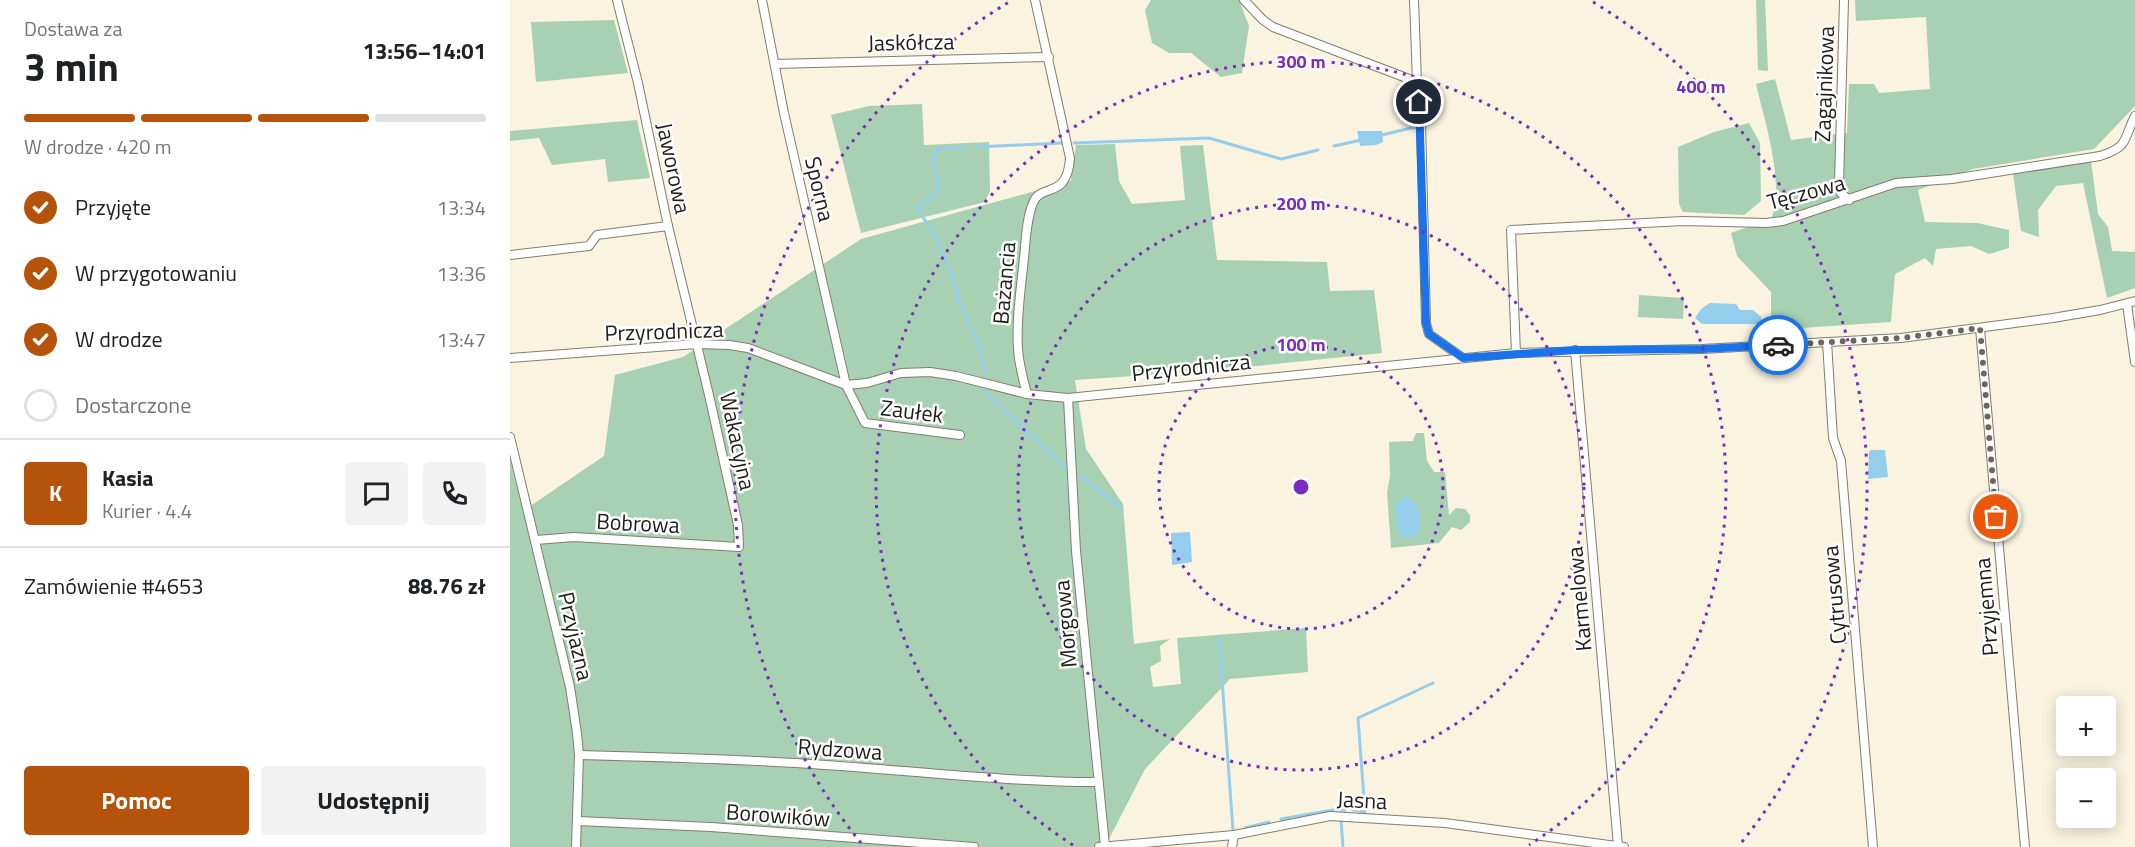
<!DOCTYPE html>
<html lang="pl">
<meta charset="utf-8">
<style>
body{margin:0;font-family:"Titillium Web",sans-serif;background:#f2f2f2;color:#202124;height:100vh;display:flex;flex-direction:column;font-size:22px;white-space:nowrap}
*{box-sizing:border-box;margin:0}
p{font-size:20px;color:#757577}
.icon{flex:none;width:33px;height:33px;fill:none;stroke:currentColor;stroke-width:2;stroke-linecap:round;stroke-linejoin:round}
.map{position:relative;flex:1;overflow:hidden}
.panel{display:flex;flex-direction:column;background:#fff;width:510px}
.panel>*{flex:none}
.fabs{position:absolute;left:1546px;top:696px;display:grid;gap:12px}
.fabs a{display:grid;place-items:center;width:60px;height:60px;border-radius:6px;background:#fff;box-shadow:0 3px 15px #0003;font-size:30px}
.pin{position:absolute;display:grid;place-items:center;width:51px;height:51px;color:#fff;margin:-26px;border:3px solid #fff;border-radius:50%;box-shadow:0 2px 6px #0007}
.courier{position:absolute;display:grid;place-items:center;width:60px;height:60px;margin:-30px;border:4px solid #1a73e8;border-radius:50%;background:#fff;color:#222;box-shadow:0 2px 8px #0007}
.headline em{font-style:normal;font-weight:700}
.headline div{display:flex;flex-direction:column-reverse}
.headline{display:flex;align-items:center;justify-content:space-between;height:102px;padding:0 24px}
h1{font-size:39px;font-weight:700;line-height:45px}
.bar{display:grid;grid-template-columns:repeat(4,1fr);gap:9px 6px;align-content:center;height:72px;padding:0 24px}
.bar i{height:8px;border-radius:4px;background:#e0e0e0}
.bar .current{background:#b45309}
.bar p{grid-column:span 4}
.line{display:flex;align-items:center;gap:15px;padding:0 24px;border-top:2px solid #e0e0e0}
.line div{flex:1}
.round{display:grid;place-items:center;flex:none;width:63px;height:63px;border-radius:6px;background:#f2f2f2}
ol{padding:0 24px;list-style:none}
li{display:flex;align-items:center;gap:18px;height:66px}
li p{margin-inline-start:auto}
li .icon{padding:6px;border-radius:50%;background:#b45309;color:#fff;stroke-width:4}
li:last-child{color:#757577}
li i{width:33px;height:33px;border:3px solid #e0e0e0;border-radius:50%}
.action{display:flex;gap:12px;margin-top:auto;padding:12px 24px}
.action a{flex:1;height:69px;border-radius:6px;background:#b45309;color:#fff;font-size:24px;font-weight:700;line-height:69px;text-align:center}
.action a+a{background:#f2f2f2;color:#202124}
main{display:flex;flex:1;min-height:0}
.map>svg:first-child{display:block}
.green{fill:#a7d1b2}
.water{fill:#95ceed}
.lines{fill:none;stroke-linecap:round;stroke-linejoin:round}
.stream{stroke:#95ceed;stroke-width:3}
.street-casing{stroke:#837d6d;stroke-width:10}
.street{stroke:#fff;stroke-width:8}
.done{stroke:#6b675d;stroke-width:6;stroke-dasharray:0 10.8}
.route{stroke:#1a73e8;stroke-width:8}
.ring{fill:none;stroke:#7b2cbf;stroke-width:3;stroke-dasharray:3 6}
.labels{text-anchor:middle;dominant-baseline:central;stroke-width:5;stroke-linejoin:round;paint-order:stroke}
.street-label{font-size:22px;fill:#1e1c16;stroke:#fff}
.centre{fill:#7b2cbf;stroke:#fff;stroke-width:3}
.ring-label{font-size:18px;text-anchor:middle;font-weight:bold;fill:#7b2cbf;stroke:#fff;stroke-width:5;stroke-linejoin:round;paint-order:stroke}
</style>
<main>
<section class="panel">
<div class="headline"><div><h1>3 min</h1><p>Dostawa za</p></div><em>13:56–14:01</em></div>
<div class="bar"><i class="current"></i><i class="current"></i><i class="current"></i><i></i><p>W drodze · 420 m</p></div>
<ol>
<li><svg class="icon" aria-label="check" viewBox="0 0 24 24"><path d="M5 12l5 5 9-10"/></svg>Przyjęte<p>13:34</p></li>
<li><svg class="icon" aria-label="check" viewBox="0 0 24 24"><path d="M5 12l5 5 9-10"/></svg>W przygotowaniu<p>13:36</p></li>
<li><svg class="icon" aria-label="check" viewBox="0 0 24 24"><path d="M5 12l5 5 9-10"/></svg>W drodze<p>13:47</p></li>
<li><i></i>Dostarczone</li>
</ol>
<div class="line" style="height:108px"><b class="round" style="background:#b45309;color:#fff">K</b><div><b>Kasia</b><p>Kurier · 4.4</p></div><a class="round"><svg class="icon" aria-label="chat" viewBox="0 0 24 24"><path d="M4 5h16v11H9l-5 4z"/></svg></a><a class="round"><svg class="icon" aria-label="phone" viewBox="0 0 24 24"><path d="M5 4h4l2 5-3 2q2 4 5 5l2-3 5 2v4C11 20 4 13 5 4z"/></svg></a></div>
<div class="line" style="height:78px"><div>Zamówienie #4653</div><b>88.76 zł</b></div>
<div class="action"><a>Pomoc</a><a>Udostępnij</a></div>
</section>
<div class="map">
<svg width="1625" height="847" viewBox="0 0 1625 847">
<rect width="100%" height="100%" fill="#f9f3e0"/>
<g class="green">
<polygon points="641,0 729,0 739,26 732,73 711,77 681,53 659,53 642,43 635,10"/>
<polygon points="1246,0 1255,0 1258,71 1248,70"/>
<path d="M1345,0h280v106l-41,43 -121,20 -55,21 7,32 52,1 32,7v18l-20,6 -18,-8 -35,3 -3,17 -8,-8 -30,16 -4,48 -120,8v-38l-34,-36 -6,-23 40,-14c15,-33 -7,-100 -15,-135l19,-5 16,61 56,-7 2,-49h25l5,9 51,-4 -4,-72 -70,4z"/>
<polygon points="104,20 118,73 26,82 21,22"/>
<polygon points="412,104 414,145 479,142 480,191 475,202 351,233 321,115 359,106"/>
<polygon points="127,120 140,178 98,182 95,159 42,165 29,138 0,141 0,131"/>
<polygon points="1239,123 1250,143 1251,201 1234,215 1173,212 1169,204 1168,147 1204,132"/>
<polygon points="605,144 609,181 622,204 675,200 670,146 693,145 707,260 817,262 820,291 864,290 872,353 698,371 565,380 576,449 613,504 624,644 660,639 650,646 651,661 640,667 643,687 671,684 667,638 796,628 798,672 720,679 635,769 599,839 583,847 0,847 0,458 13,511 94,456 105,375 173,357 351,239 561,181 566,145"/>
<polygon points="1581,161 1588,214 1598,227 1602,251 1625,252 1625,288 1597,298 1573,183 1546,186 1528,210 1529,237 1511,231 1503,174"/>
<polygon points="1129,295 1174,298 1173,319 1128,317"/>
<polygon points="906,433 914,433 917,461 924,472 935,472 939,515 946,508 955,509 960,515 960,522 951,530 942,527 929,543 881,548 877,492 880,476 879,442 903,441"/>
</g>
<g class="water">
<polygon points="847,131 872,131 873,142 866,145 850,146"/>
<polygon points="1200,303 1226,304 1230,310 1243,310 1251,317 1251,324 1192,324 1185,318 1191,309"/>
<polygon points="1361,450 1375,450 1378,477 1358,479 1359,452"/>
<path d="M894,496c16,7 16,17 16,35l-7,6 -10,1 -4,-4 -4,-28z"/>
<polygon points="680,532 682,562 662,565 661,533"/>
</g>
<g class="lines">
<g class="stream">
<polyline points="872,135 905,127"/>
<polyline points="564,143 699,138 771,159 808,150"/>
<polyline points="824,146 851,140"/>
<polyline points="466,147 552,143"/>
<polyline points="455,148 427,149 423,157 428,185 427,193 406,207 425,235 447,289 448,299 468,344 476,374"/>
<polyline points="475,387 475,392 558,470"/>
<polyline points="571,477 612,508"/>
<polyline points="709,638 723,830"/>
<polyline points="843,810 855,812 848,718 923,683"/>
<polyline points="771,819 823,810 835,810"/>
<polyline points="831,821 833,847"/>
<polyline points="735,828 759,822"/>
</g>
<g class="street-casing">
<g id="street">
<polyline points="252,0 274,113 336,385 355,423 450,435"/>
<polyline points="734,0 753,20 763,27 907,82"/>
<polyline points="904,0 907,82 911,121 916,323 919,334 953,358"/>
<polyline points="1334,0 1329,184 1331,193 1339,200"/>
<polyline points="265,64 539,57"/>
<polyline points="0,255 79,246 87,235 158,226"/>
<polyline points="1617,304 1625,362"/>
<polyline points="1470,328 1515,847"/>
<polyline points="1317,342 1323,438 1331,461 1363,847"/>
<polyline points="1065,350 1108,846"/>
<path d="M1006,353l-5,-123 172,-9 83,2 17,-2 113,-38 56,-4 148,-23c29,-9 23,-16 35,-40"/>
<polyline points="0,358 187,344 219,345 238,348 336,385 357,383 391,373 420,372 446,376 517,394 558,398 1006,353 1192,349 1391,338 1543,318 1590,310 1625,301"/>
<path d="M517,394c-4,-15 -8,-29 -9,-45 -2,-30 3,-61 6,-91 2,-18 2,-38 9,-55 8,-21 34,-2 37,-45l-35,-158"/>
<polyline points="558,398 566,551 595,846"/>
<polyline points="0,437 60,687 67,733 69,755 66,847"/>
<polyline points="26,540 64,537 229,547 228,525 199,395 158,226 128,83 107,0"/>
<path d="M69,755c82,2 164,4 246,10 91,6 182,17 273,17"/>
<polyline points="68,821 201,827 464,847"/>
<polyline points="589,847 724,835 820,816 935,823 1114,847"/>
<polyline points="722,847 724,835"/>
</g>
</g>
<use href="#street" class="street"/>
</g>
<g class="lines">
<polyline class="done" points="1268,345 1391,338 1470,328 1486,517"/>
<polyline class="route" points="909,102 916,323 919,334 953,358 1065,350 1192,349 1268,345"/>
</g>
<g class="ring">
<circle cx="791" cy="487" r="142"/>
<circle cx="791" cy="487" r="283"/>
<path d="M563 845A425 425 0 1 1 1019 845"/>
<path d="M351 843A566 566 0 0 1 499 2M1083 2A566 566 0 0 1 1231 843"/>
</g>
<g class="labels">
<g class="street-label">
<text transform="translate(401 42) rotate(-1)">Jaskółcza</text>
<text transform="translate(1314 84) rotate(-88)">Zagajnikowa</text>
<text transform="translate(164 168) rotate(78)">Jaworowa</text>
<text transform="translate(310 189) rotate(77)">Sporna</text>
<text transform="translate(1296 192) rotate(-15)">Tęczowa</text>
<text transform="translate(494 283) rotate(-85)">Bażancia</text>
<text transform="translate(154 331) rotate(-2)">Przyrodnicza</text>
<text transform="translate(681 367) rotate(-6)">Przyrodnicza</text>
<text transform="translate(402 411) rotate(7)">Zaułek</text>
<text transform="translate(228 441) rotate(78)">Wakacyjna</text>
<text transform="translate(128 523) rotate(3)">Bobrowa</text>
<text transform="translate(1324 595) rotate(-95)">Cytrusowa</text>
<text transform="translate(1069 599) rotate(-95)">Karmelowa</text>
<text transform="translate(1476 607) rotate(-95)">Przyjemna</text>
<text transform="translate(555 624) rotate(-95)">Morgowa</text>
<text transform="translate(66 636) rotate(77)">Przyjazna</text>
<text transform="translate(330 749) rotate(4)">Rydzowa</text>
<text transform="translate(852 800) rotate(3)">Jasna</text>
<text transform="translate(268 815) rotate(4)">Borowików</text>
</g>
</g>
<circle cx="791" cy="487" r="9" class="centre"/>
<g class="ring-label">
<text x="791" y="68">300 m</text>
<text x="1191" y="93">400 m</text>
<text x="791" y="210">200 m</text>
<text x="791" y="351">100 m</text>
</g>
</svg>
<div class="fabs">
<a>+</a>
<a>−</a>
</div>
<div class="pin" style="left:1486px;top:517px;background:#ea580c"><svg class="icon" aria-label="bag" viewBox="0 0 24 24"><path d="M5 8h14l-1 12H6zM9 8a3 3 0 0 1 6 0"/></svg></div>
<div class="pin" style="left:909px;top:102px;background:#1f2937"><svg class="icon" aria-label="home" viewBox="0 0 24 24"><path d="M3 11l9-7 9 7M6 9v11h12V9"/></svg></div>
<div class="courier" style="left:1268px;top:345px"><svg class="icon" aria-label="car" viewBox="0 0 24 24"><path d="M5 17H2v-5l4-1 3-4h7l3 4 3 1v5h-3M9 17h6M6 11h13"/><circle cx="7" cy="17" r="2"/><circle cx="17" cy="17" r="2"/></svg></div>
</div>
</main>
